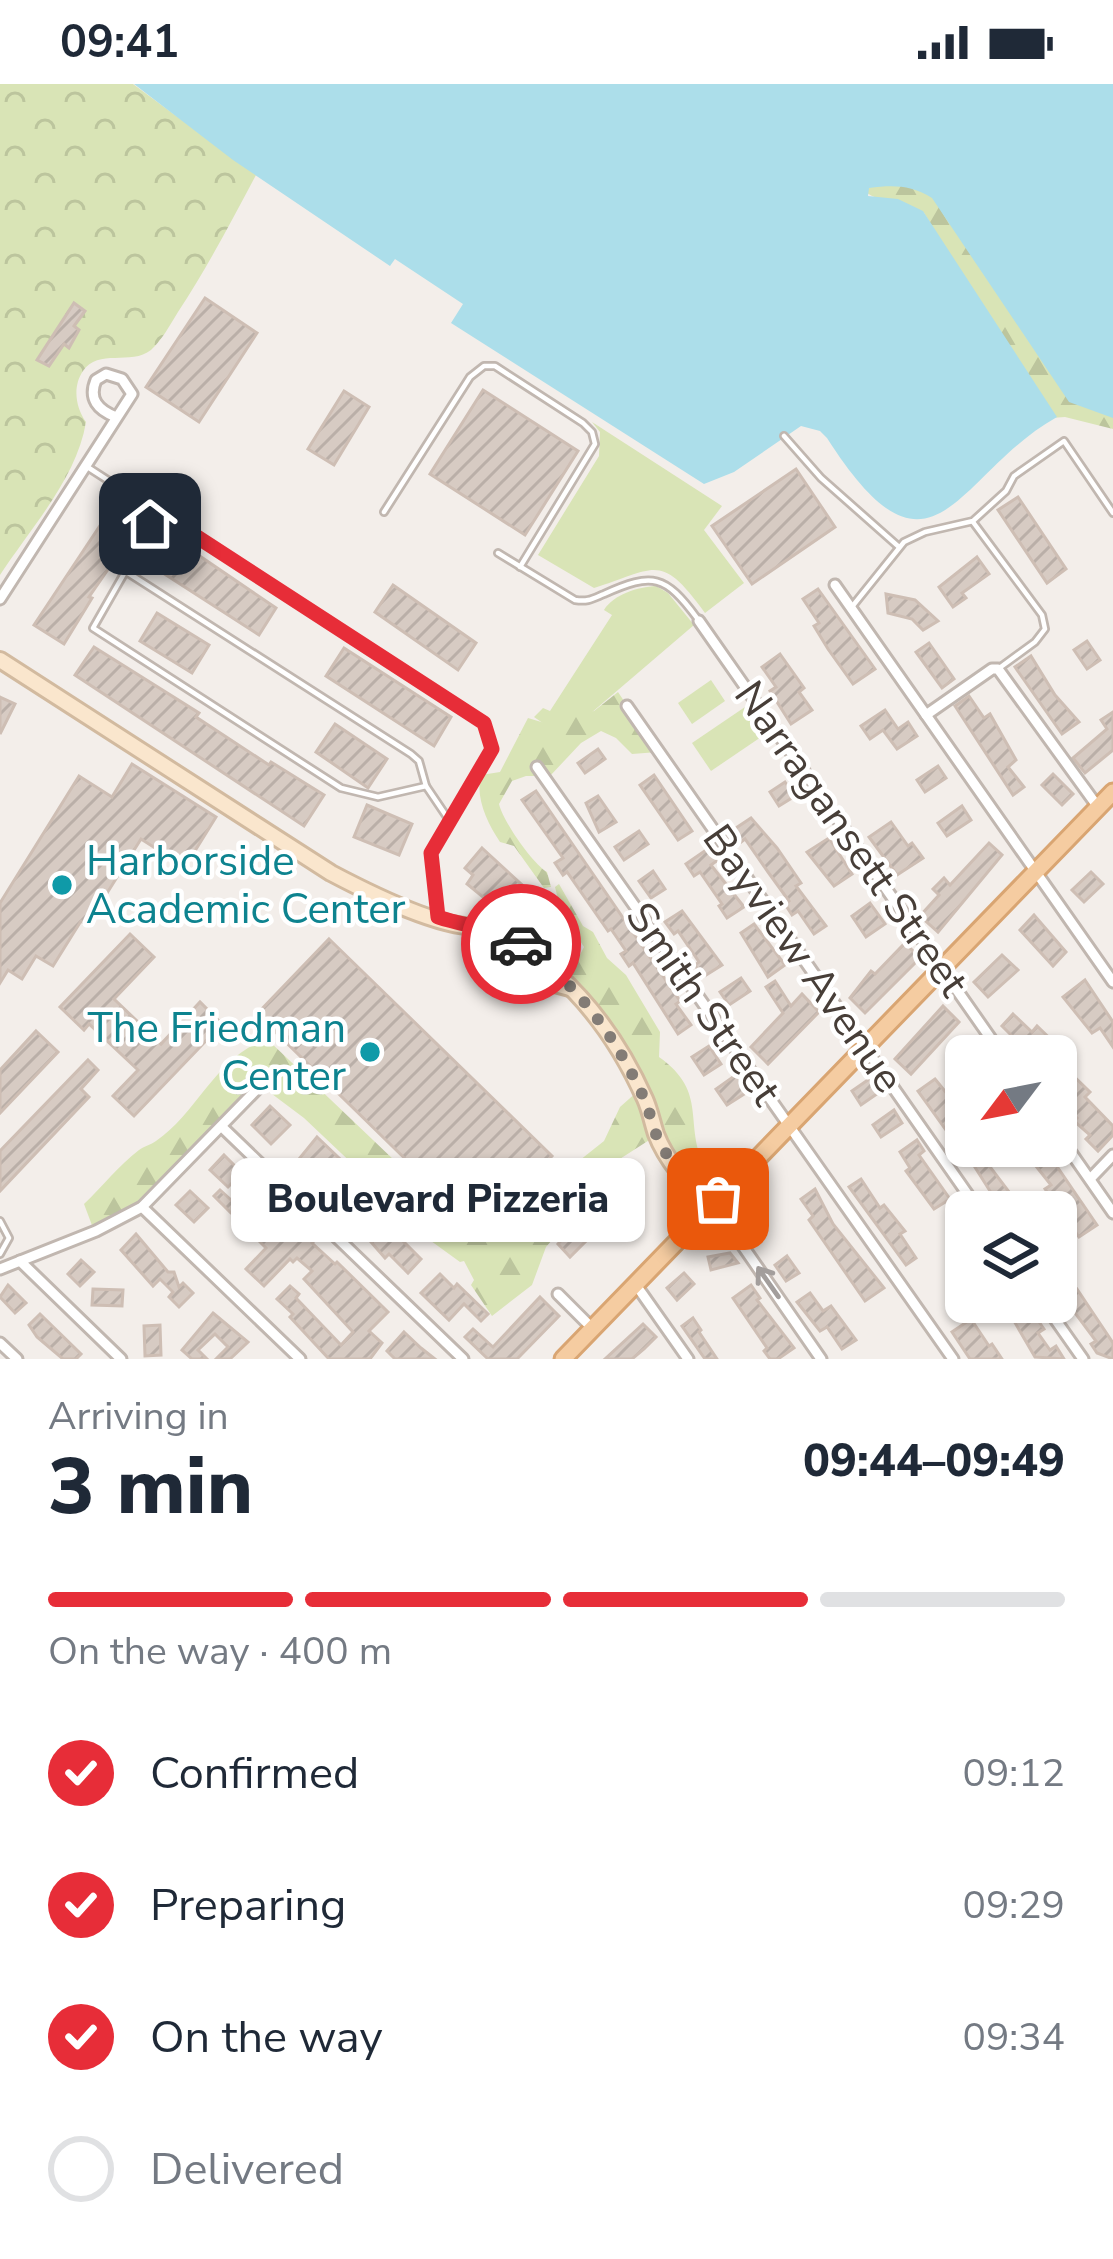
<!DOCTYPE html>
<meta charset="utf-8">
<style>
body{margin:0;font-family:"Nunito Sans",sans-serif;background:#f6f6f7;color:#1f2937;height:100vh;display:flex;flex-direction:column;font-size:45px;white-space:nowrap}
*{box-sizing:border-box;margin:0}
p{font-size:39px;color:#747a83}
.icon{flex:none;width:66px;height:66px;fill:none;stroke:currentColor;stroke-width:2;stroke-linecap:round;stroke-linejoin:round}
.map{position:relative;height:1275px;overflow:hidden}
.drawer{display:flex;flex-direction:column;background:#fff;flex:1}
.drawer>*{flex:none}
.needle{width:78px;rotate:238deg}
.controls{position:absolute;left:945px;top:951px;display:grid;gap:24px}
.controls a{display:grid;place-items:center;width:132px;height:132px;border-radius:18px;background:#fff;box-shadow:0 3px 9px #0004;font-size:60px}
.pin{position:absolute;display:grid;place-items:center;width:102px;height:102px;color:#fff;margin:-51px;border-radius:24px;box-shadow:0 6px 18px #0006}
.courier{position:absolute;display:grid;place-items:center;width:120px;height:120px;margin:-60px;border:9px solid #e72d38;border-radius:50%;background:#fff;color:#222;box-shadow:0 3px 15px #0007}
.bubble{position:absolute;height:84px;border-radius:18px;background:#fff;box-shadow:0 3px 9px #0004;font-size:39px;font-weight:800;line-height:84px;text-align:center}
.headline em{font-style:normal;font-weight:800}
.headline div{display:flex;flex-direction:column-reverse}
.headline{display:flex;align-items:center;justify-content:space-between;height:204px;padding:0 48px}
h1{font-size:78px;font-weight:800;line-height:90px}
.bar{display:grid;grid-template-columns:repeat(4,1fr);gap:18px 12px;align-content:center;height:144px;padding:0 48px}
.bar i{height:15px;border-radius:9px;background:#e0e1e3}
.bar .selected{background:#e72d38}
.bar p{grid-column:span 4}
ol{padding:0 48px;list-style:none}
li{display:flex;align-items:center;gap:36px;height:132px}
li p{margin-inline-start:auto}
li .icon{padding:12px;border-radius:50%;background:#e72d38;color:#fff;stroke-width:4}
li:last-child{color:#747a83}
li i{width:66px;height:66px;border:6px solid #e0e1e3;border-radius:50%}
.status{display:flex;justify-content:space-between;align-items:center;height:84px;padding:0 60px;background:#fff;direction:ltr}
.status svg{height:33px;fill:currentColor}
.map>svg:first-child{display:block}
.grass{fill:#d9e4b6}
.forest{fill:url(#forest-firs)}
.park{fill:url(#park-crowns)}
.water{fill:#acdeea}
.building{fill:url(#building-hatch);stroke:#cebeb4;stroke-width:3}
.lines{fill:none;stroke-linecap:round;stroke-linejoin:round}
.lane-casing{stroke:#c1b7b0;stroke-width:10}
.street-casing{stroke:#c1b7b0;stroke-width:15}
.secondary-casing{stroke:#d2ba9f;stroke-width:20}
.primary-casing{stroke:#d9a572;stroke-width:21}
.lane{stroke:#fff;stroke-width:4.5}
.street{stroke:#fff;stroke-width:9}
.secondary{stroke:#fae6cd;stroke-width:14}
.primary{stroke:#f5cca1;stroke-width:15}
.oneway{stroke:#a39e9c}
.done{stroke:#837c76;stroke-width:12;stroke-dasharray:0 21.6}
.route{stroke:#e72d38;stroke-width:15}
.culture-dot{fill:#0f9aa8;stroke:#fff;stroke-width:4.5}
.labels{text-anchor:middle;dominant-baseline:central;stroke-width:9;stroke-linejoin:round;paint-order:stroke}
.street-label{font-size:42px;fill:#473e38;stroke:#fff}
.culture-label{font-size:42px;fill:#0d838f;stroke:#fff;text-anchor:start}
</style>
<div class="status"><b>09:41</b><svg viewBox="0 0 49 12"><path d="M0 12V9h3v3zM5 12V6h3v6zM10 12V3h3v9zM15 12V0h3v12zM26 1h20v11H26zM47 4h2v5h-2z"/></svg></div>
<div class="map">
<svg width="1113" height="1275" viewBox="0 0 1113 1275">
<defs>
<pattern id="forest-firs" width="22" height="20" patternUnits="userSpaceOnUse" patternTransform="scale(3)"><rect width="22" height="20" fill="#d9e4b6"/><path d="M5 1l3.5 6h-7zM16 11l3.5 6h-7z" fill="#bcc59d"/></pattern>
<pattern id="park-crowns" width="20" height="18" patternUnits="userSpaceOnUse" patternTransform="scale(3)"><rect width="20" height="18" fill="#d9e4b6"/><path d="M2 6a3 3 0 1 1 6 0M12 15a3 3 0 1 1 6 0" fill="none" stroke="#bcc59d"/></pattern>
<pattern id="building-hatch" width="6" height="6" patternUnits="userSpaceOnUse" patternTransform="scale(3)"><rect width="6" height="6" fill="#d7cbc3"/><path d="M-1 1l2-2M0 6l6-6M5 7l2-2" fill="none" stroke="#baafa8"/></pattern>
</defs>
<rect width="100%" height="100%" fill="#f3eeea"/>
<g class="grass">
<path d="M592,338l130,84 -18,24 40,53 -39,30c-45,-62 -49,-44 -111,-25l-56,-33 61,-99 1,-24z"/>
<path d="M656,502l12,7 26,32 -131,112 -29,-20 9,-9 7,3 62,-96 -8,-5c10,-16 34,-23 52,-24z"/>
<polygon points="711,596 725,617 692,640 678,619"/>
<polygon points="745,623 764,651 711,687 692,659"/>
</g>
<g class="forest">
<path d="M877,97l52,7 184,224v17l-48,-12 -14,1 -127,-205c-18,-13 -44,-8 -59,-22z"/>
<path d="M618,608l40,60 -26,2 -16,-16 -15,-7 -20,12 -31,33h-24l-14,5 -13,23c4,17 33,59 48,68l4,15 -7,1 -30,-42 -14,-4c-13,-19 -25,-45 -19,-67l19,-3 28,-54 20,6 10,-6 36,-7z"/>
<path d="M559,800l24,42 10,6 14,26 19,17 34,57 -1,25c51,36 23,68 47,112l-16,19 -36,-51 -42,27 -23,23 -17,30 -26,30 -14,38 -40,31 -21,-31 3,-5 -10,-19 -4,1 -69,-50 -31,-41 -56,-53 -44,-33 -111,115 -56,28 -9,-24c18,-17 35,-39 55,-54 5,-4 12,-5 17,-9 42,-29 61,-86 111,-102l212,202h6l65,-63 20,-10 34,-27 16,-34 18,-16 -36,-65 -37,-42 19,-37 -23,-36 -6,-24z"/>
</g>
<path class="park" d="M0,0h133l123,91c-25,47 -49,93 -78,137 -8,13 -16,28 -27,38 -20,16 -53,-2 -68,21 -11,16 -7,37 3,51 -9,56 -56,107 -86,153z"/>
<path class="water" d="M134,0h979v334l-44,-16 -137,-204c-22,-13 -38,-13 -63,-10l-1,8 30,3 25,12 134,206c-101,56 -124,187 -230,21l-7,-7 -19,-5 -67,46 -30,12 -253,-161 12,-19 -68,-45 -5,7 -157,-106z"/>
<g class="building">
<polygon points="205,214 257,249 199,338 146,303"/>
<polygon points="74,219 85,227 74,242 79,246 69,264 64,260 49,282 37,276"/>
<polygon points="483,306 578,367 525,451 430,390"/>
<polygon points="344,307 369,323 334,381 308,365"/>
<polygon points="796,385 835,443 752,500 712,442"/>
<polygon points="1018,413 1066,485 1047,499 998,426"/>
<polygon points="103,437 129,455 89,513 92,514 64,560 34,541"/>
<polygon points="166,449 276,524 259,551 146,478"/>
<polygon points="977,473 989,490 962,509 966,514 953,523 939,503"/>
<polygon points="393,501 476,559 458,586 375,528"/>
<polygon points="818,505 875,585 853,600 828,565 814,542 819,539 803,515"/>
<polygon points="886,510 915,516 938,537 923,546 912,535 888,529"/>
<polygon points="157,529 209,561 192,589 140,557"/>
<polygon points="1087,557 1100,576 1087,585 1074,566"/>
<polygon points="929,559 954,595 942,604 916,568"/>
<polygon points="94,563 199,629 196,633 269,681 271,678 324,711 304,742 75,591"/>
<polygon points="344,564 451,633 434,662 326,592"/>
<polygon points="780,570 804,604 799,608 812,626 791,640 770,607 776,603 762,583"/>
<polygon points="1031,572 1055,611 1079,638 1062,650 1015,583"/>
<polygon points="969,612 984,634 990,630 1016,676 1008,683 1024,703 1013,711 955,622"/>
<polygon points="0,613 15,620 0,650"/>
<polygon points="885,626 898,645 908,638 917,652 897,665 883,646 870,655 861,642"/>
<polygon points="1113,628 1113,666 1085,689 1073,674 1107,645 1101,636"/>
<polygon points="335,640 387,675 368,704 316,668"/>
<polygon points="598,665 605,675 585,689 578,679"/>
<polygon points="132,680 216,733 185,783 141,755 87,841 81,837 53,882 36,872 22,895 8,886 0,899 0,819 79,692 112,713"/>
<polygon points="938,682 946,694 925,708 917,696"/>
<polygon points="1053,690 1073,710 1062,721 1042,701"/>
<polygon points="654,691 692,747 678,756 640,701"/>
<polygon points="785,698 795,712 779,722 770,708"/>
<polygon points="536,707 680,917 676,920 691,941 678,950 633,879 629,882 621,870 626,867 611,845 608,847 567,788 563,791 555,779 563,774 522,716"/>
<polygon points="598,712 616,738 599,748 586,719"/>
<polygon points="367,721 412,740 399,771 354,753"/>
<polygon points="962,722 971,736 947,752 938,739"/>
<polygon points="751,734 777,764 801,799 796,802 826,842 814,850 798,827 792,831 785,820 789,817 768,788 745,755 741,758 733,746"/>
<polygon points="891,738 908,762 912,759 923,774 897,791 869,753"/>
<polygon points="639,747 648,760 624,776 615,763"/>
<polygon points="829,754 852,790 834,802 807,768"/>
<polygon points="989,759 1002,771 938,848 920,832 939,811 933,805 944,794 950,801"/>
<polygon points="482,764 532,810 527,816 542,827 526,848 467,800 473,791 465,784"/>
<polygon points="709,764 718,776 711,781 744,823 727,834 719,822 722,820 700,788 694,792 686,780"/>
<polygon points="653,787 665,805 651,814 639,797"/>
<polygon points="1091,788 1103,800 1084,818 1072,806"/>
<polygon points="870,819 885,840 866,853 852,832"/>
<polygon points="682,827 722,881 703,893 695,881 699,878 678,847 674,850 665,838"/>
<polygon points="1034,831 1066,868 1053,882 1020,846"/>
<polygon points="754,840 785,881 768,893 741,849"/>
<polygon points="130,850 154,873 114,915 161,960 200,918 222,940 134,1032 113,1012 138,986 89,940 84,946 60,923"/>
<polygon points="329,855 552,1072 479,1147 257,930"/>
<polygon points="905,859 920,874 865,929 850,914 871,887 875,890"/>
<polygon points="1002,871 1018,886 988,913 974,898"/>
<polygon points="741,894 750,907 729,921 720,908"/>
<polygon points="1085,896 1113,938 1113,963 1100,944 1092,949 1063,913"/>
<polygon points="775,897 791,922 802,910 819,928 768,980 751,963 783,929 766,903"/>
<polygon points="943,922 959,938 911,990 895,975"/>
<polygon points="1013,930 1032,948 1037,942 1068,972 1032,972 1002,942"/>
<polygon points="36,947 58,968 0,1029 0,986"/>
<polygon points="709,962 721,980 704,991 692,973"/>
<polygon points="1056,975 1090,1008 1085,1013 1113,1042 1113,1051 1098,1067 1086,1055 1090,1051 1074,1037 1077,1034 1061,1019 1065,1015 1056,1007"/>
<polygon points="88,976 98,986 81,1005 89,1013 0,1107 0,1067"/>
<polygon points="740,988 752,1005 727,1021 716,1005"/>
<polygon points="872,993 881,1007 861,1021 852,1007"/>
<polygon points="935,995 966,1033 966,1062 993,1062 981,1071 1016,1117 1002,1126 959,1058 956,1060 918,1007"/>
<polygon points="270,1022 290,1041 271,1060 252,1041"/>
<polygon points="894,1026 902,1039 881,1053 873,1041"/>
<polygon points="317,1053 339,1074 330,1083 354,1106 334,1127 322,1117 326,1112 307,1093 303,1098 290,1086"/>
<polygon points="917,1056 924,1067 919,1071 950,1115 934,1125 906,1087 910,1084 900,1068"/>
<polygon points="1020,1062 1043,1062 1097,1141 1079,1153 1045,1105 1051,1101"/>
<polygon points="224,1071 242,1089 228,1103 210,1086"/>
<polygon points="861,1095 880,1124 884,1121 905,1147 900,1150 916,1174 906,1181 849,1103"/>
<polygon points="260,1103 315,1156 312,1159 335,1180 337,1178 388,1228 369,1247 382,1259 370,1275 329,1275 290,1233 293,1230 277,1215 290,1202 299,1210 296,1214 341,1261 353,1248 304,1195 312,1187 297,1174 293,1178 290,1175 264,1202 246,1185 266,1164 246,1144 254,1137 241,1124 235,1131 231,1129 214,1112 220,1106 240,1124"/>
<polygon points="815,1105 833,1140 884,1204 865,1217 809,1136 813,1132 801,1115"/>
<polygon points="190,1107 208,1124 194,1138 176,1121"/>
<polygon points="393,1119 414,1139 402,1156 421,1175 408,1189 389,1170 385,1174 351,1135 364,1121 377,1134"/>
<polygon points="580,1130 597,1146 570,1173 558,1160 568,1149 565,1146"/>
<polygon points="136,1150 168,1188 174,1188 179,1203 183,1199 193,1209 179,1223 169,1213 173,1208 160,1195 153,1202 121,1166"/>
<polygon points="730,1169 738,1179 711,1186 708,1173"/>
<polygon points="787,1172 799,1189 786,1197 775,1181"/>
<polygon points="81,1176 94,1188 80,1202 68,1190"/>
<polygon points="684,1189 694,1200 677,1216 667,1204"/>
<polygon points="440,1190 454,1204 457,1200 488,1230 481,1237 464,1220 449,1236 421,1209"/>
<polygon points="8,1201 26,1219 15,1229 0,1213"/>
<polygon points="751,1201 760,1214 757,1216 794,1264 778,1275 770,1275 764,1267 767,1264 733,1214"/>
<polygon points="93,1205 123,1206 122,1222 92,1221"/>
<polygon points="1077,1205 1113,1259 1113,1275 1097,1269 1091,1260 1096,1257 1064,1214"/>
<polygon points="810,1209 823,1227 831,1222 856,1256 842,1265 827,1243 820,1247 797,1218"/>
<polygon points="540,1213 559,1232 517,1275 488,1275 465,1253 473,1245 493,1263"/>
<polygon points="1030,1225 1044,1245 1038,1249 1050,1266 1056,1262 1064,1275 1035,1273 1014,1237"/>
<polygon points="213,1229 248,1258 230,1275 216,1275 228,1263 215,1250 198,1266 207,1275 192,1275 182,1266"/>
<polygon points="40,1230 81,1270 76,1275 63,1275 37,1253 29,1241"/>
<polygon points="693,1234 701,1246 699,1248 717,1275 705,1275 682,1242"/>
<polygon points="971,1235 989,1262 992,1260 1002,1275 970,1275 952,1248"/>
<polygon points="643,1240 656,1253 644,1265 632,1275 605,1275"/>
<polygon points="160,1241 161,1271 145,1272 144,1242"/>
<polygon points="404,1248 421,1264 435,1275 395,1275 387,1267"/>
</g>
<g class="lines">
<g class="lane-casing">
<g id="lane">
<polyline points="784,352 821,394 899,463"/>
<polyline points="89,384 484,639 492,665 431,769 438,833"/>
<polyline points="154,425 141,460 93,544 341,704 378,713 426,702 449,736"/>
<polyline points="384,428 470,293 484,282 495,282 583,339 592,348 595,360 520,483"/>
<polyline points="973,438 1042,531 1045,545 1035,558 998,585"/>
<path d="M498,469l77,47c13,2 17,-1 29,-6 49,-22 61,-19 93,24"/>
<polyline points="125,487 411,670 419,677 426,702"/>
<polyline points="851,524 904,458 925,448 973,437 1006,407 1014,392 1064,357 1113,429"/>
<polyline points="0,1137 9,1154 0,1170"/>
</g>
</g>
<g class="street-casing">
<g id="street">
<polyline points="835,501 1113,898"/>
<path d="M0,515l132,-205 -10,-15 -16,-5 -10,6c-8,19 2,30 20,37"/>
<polyline points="699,537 1003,972"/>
<polyline points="627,622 980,1128"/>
<polyline points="926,631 992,585 998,585 1098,723"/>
<polyline points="537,683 953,1275"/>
<polyline points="222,1043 463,1275"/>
<polyline points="1056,1047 1113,1129"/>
<polyline points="1090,1095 1113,1071"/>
<polyline points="142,1123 300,1275"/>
<polyline points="711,1124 740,1158 821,1275"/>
<polyline points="20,1177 121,1275"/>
<polyline points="0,1185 96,1147 142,1123 260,1002"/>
<polyline points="636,1201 688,1275"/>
<polyline points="558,1210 593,1245"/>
<polyline points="1043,1218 1083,1275"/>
<polyline points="0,1259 17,1275"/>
</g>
</g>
<g class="secondary-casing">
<g id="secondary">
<path d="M0,576l331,213c36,19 116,60 155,53 74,37 125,97 159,173 5,11 7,23 11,35 11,29 34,52 55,74"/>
<polyline points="472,844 481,855 555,900 570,904"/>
</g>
</g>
<g class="primary-casing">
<polyline id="primary" points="563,1275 1113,708"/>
</g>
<use href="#lane" class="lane"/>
<use href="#street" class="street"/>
<use href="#secondary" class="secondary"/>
<use href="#primary" class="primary"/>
</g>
<defs><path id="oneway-shaft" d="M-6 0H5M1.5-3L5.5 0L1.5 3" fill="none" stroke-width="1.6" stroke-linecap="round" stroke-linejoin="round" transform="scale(3)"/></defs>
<use class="oneway" href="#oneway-shaft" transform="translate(768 1198) rotate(-125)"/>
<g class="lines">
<path class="done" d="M521,860c55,38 94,92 122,152 7,14 9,31 16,45 13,25 32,46 51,67l8,-9"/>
<path class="route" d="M150,440l4,-15 330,214 8,26 -61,104 7,64c30,10 55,10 83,27"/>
</g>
<g class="culture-dot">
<circle cx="62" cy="801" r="12"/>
<circle cx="370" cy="968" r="12"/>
</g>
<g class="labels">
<g class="street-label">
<text transform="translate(851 755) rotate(55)">Narragansett Street</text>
<text transform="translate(803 875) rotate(55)">Bayview Avenue</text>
<text transform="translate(703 920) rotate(55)">Smith Street</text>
</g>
<g class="culture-label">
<text x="86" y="777">Harborside<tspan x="86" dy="48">Academic Center</tspan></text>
<text x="346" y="944" text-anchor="end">The Friedman<tspan x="346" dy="48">Center</tspan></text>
</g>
</g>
</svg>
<div class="controls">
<a><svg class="needle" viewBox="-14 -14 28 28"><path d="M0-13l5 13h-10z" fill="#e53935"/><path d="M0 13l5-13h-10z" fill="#747a83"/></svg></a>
<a><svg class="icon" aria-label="layers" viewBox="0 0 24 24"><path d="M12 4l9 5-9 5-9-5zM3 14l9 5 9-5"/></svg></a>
</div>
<div class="pin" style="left:718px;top:1115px;background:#ea580c"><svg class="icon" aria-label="bag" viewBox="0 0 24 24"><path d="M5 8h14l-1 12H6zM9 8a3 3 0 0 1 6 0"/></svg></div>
<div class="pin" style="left:150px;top:440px;background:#1f2937"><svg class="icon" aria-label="home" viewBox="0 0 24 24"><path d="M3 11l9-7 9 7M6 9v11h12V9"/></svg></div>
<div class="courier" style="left:521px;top:860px"><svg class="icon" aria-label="car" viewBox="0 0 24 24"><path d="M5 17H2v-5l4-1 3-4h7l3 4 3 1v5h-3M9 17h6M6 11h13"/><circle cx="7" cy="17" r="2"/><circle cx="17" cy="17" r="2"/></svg></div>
<div class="bubble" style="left:231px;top:1074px;width:414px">Boulevard Pizzeria</div>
</div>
<section class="drawer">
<div class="headline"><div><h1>3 min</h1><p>Arriving in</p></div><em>09:44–09:49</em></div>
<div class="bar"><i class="selected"></i><i class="selected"></i><i class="selected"></i><i></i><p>On the way · 400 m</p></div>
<ol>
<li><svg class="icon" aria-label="check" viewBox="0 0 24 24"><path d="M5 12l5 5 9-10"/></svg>Confirmed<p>09:12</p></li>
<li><svg class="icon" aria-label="check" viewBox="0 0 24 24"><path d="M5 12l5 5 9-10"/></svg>Preparing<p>09:29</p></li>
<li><svg class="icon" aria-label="check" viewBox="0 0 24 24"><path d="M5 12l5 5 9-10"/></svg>On the way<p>09:34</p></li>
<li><i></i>Delivered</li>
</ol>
</section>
